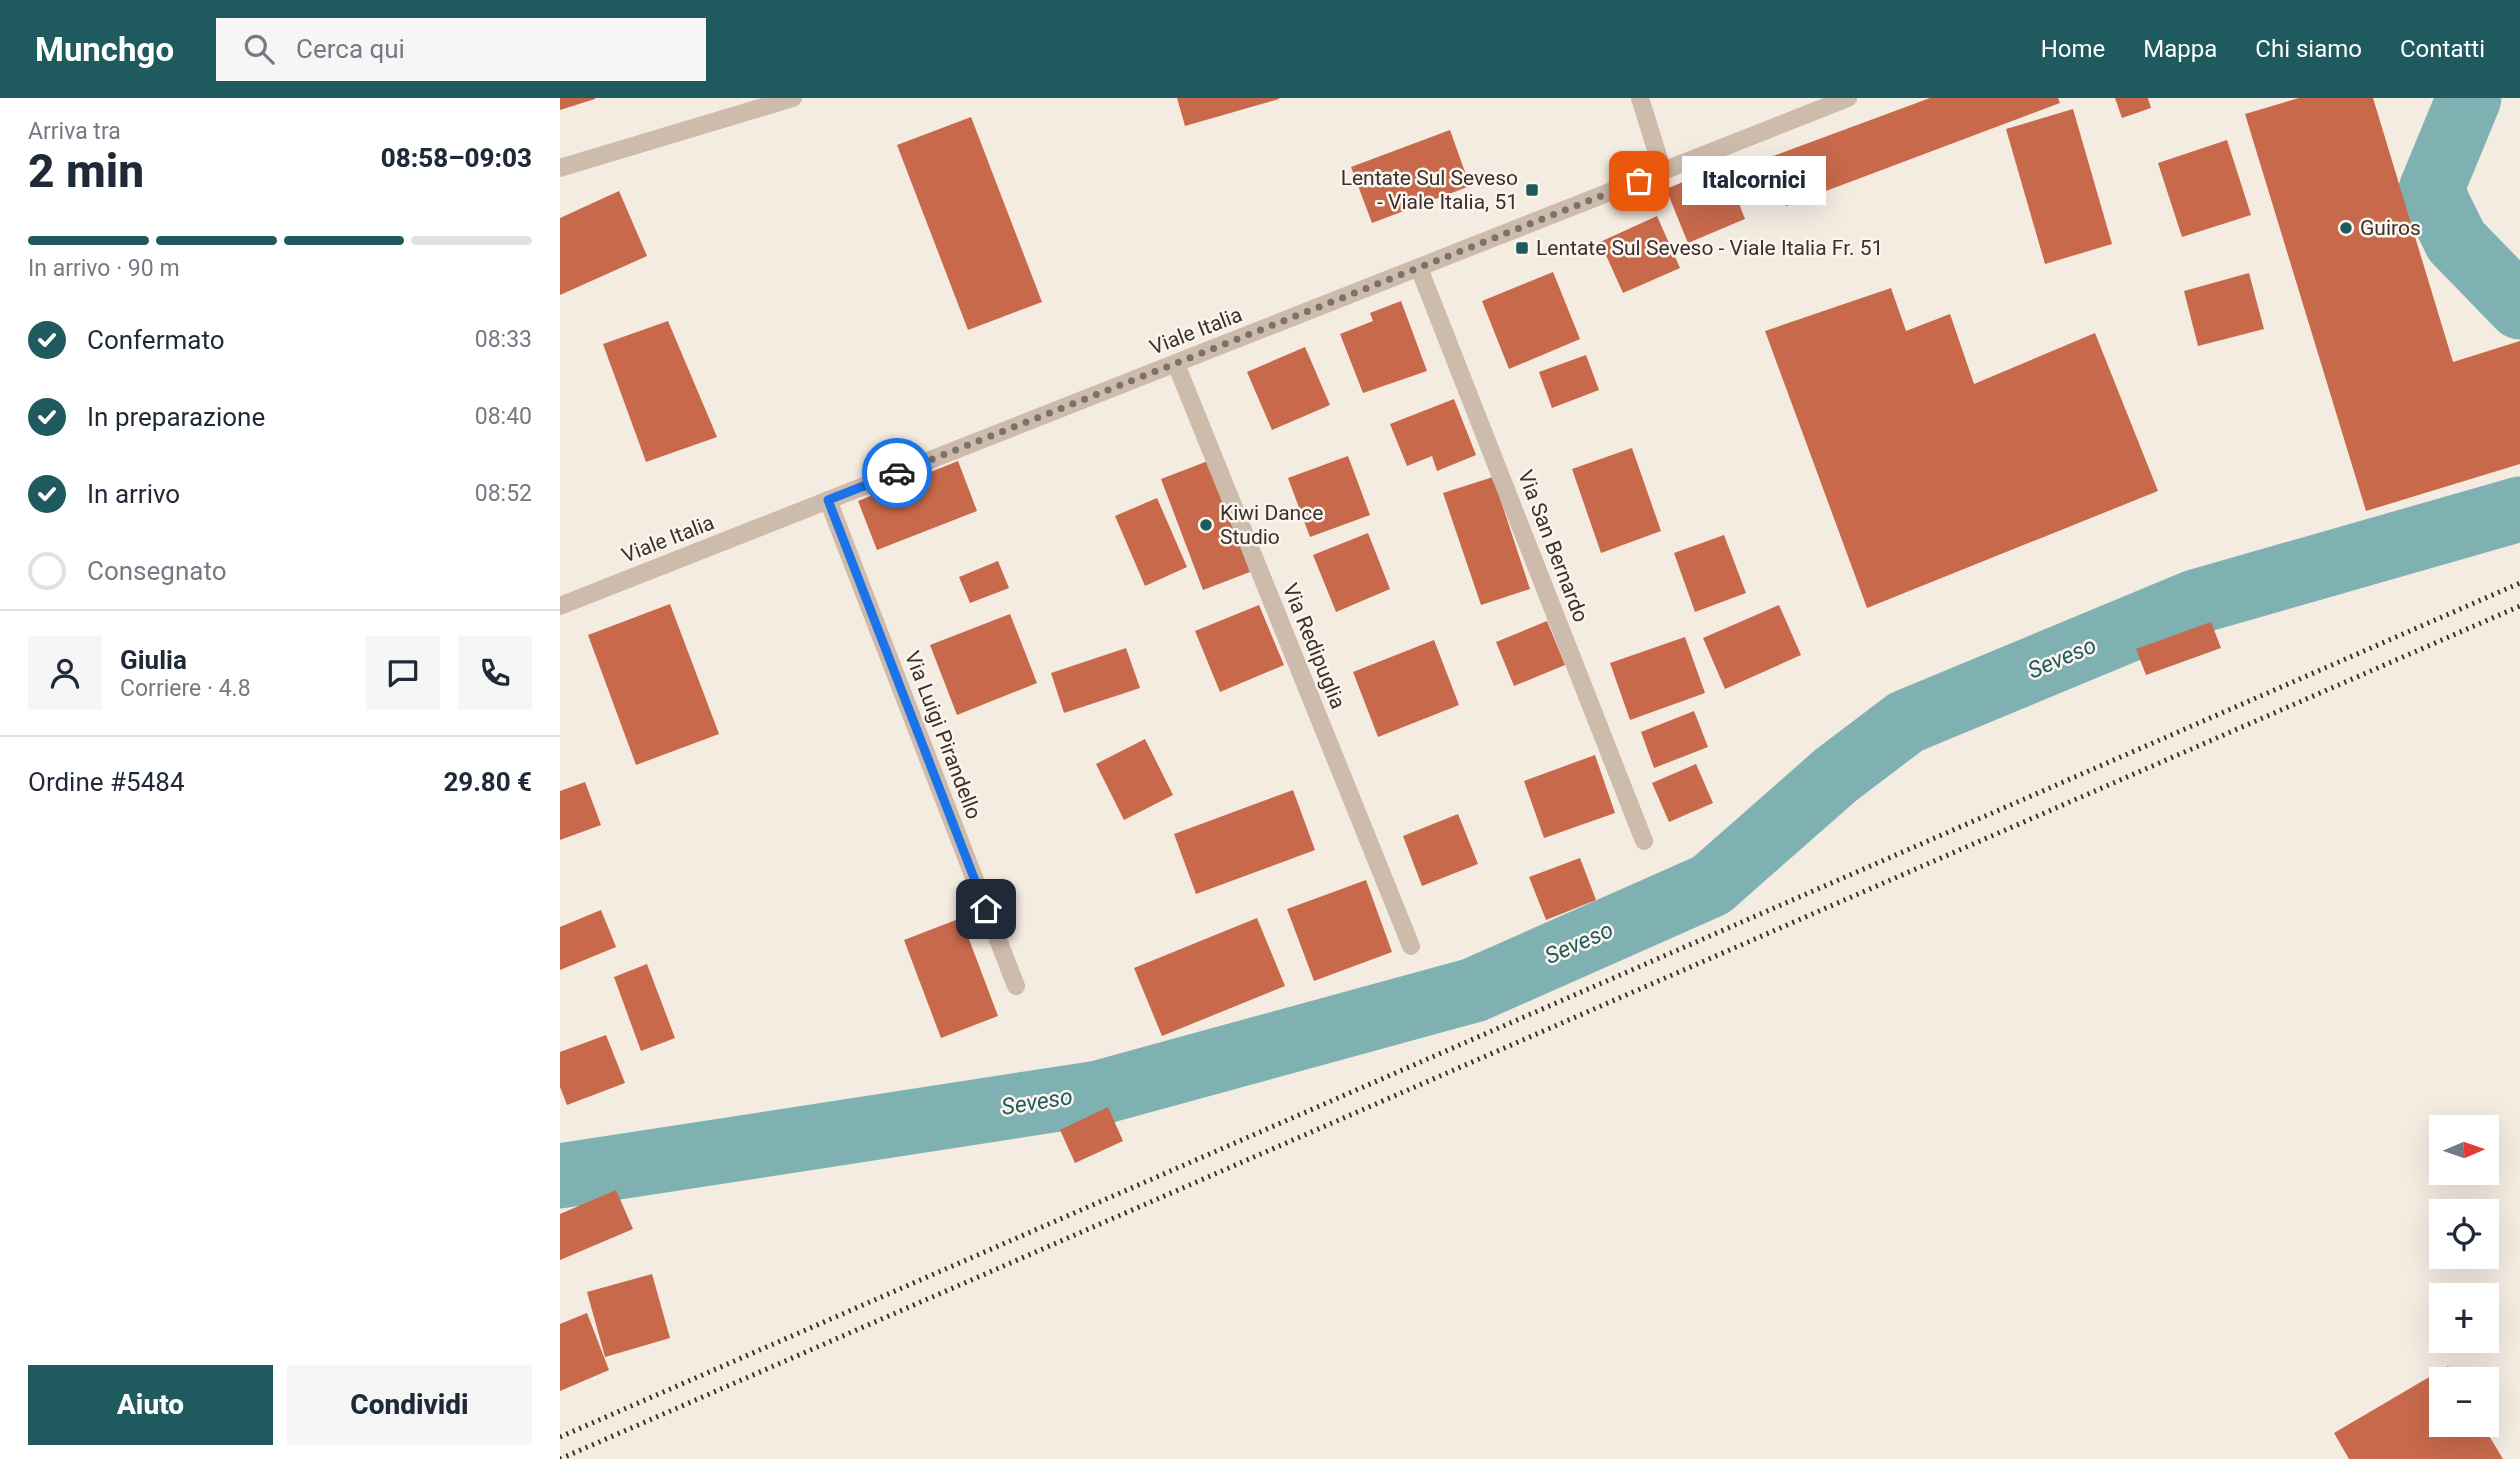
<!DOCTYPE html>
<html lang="it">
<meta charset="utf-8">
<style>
body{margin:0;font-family:Roboto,sans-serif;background:#f6f6f7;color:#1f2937;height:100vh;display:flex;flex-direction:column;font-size:26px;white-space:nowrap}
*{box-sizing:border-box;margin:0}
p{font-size:23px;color:#747a83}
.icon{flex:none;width:38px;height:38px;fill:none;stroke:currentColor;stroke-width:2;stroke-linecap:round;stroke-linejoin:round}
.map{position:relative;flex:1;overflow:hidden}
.sheet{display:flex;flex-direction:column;background:#fff;width:560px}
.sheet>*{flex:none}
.needle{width:46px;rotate:88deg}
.controls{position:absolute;left:1869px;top:1017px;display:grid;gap:14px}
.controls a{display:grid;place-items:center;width:70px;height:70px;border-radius:0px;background:#fff;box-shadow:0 7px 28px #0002;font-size:35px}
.pin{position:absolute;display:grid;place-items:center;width:60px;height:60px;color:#fff;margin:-30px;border-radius:14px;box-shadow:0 4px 10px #0006}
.courier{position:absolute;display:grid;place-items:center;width:70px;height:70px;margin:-35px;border:5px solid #1a73e8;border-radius:50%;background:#fff;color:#222;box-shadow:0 2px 9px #0007}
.bubble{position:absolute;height:49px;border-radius:0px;background:#fff;box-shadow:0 7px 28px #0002;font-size:23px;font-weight:800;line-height:49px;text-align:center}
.summary em{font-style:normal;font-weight:800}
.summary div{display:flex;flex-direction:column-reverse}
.summary{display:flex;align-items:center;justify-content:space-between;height:119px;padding:0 28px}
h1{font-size:46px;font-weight:800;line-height:52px}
.bar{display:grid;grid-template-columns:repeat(4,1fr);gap:10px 7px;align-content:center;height:84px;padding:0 28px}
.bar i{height:9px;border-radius:5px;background:#e0e1e3}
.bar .selected{background:#1f5a5e}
.bar p{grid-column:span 4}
.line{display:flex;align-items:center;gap:18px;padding:0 28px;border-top:2px solid #e0e1e3}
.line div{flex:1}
.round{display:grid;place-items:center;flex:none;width:74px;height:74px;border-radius:0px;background:#f6f6f7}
ol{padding:0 28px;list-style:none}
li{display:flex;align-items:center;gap:21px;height:77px}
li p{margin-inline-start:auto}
li .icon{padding:7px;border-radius:50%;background:#1f5a5e;color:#fff;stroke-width:4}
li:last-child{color:#747a83}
li i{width:38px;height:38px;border:4px solid #e0e1e3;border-radius:50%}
.action{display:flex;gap:14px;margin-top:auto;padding:14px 28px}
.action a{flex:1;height:80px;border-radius:0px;background:#1f5a5e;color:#fff;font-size:28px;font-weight:800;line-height:80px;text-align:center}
.action a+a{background:#f6f6f7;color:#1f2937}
header{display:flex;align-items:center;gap:42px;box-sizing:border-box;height:98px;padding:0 35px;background:#1f5a5e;color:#fff}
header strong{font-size:33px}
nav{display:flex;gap:38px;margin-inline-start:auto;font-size:24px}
.search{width:490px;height:63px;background:#f6f6f7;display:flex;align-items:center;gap:18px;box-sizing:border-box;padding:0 24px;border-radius:0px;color:#747a83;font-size:26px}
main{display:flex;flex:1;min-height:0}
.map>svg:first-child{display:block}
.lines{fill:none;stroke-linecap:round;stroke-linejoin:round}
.river{stroke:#7fb0b2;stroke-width:65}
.building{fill:#c8694b}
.minor{stroke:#cdbbac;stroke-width:18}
.rail{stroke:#3b302b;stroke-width:5;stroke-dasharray:2 5;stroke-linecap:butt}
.done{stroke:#7c716b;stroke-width:7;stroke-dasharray:0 12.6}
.route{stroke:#1a73e8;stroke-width:9}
.poi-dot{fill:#1f5a5e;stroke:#fbf5ee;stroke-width:2.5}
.labels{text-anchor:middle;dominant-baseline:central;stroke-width:5;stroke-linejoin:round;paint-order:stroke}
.poi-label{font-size:21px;fill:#3b302b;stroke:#fbf5ee;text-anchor:start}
.street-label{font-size:21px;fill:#3b302b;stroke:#fbf5ee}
.water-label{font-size:23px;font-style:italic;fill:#1f5a5e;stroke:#fbf5ee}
</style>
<header>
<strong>Munchgo</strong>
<div class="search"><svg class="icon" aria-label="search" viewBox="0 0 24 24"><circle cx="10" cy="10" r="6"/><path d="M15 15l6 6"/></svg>Cerca qui</div>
<nav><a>Home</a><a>Mappa</a><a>Chi siamo</a><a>Contatti</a></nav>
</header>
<main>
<section class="sheet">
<div class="summary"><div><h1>2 min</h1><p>Arriva tra</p></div><em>08:58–09:03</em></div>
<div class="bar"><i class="selected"></i><i class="selected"></i><i class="selected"></i><i></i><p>In arrivo · 90 m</p></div>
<ol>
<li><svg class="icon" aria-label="check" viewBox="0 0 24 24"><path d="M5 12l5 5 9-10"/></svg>Confermato<p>08:33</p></li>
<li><svg class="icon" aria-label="check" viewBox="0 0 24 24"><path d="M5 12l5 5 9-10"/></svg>In preparazione<p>08:40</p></li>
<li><svg class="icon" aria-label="check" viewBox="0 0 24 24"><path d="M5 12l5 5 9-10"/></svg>In arrivo<p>08:52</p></li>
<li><i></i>Consegnato</li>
</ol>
<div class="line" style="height:126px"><a class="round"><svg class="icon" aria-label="person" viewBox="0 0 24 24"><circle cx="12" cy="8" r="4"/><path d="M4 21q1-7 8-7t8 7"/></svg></a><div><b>Giulia</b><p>Corriere · 4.8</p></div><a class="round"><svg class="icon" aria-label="chat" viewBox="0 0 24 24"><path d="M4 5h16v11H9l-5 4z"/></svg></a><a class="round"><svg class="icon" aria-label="phone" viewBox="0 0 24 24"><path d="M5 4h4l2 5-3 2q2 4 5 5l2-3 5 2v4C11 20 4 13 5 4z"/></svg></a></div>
<div class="line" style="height:91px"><div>Ordine #5484</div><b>29.80 €</b></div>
<div class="action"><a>Aiuto</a><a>Condividi</a></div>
</section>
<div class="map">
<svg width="1960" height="1361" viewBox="0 0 1960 1361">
<rect width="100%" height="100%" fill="#f4ebe1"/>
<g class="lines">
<g class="river">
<polyline points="1909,0 1871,92 1896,143 1960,209"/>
<polyline points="0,1078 538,995 914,892 1151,787 1276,677 1346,624 1635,504 1960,411"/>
</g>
</g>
<g class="building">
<polygon points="0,0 35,0 35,1 0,12"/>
<polygon points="617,0 719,0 719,1 625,28"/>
<polygon points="1370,0 1498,0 1500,5 1226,108 1208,60"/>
<polygon points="1555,0 1588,0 1591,10 1562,20"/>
<polygon points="1739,0 1813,0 1893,264 1960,243 1960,366 1806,413 1685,16"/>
<polygon points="1513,11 1552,146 1485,166 1446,31"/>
<polygon points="411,19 482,204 408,232 337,47"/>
<polygon points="890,32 910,88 812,125 791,69"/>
<polygon points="1667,42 1691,117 1622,139 1598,65"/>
<polygon points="1164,67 1185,121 1128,145 1106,91"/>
<polygon points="59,93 87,158 0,197 0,120"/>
<polygon points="1097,118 1120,170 1063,195 1040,144"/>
<polygon points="993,174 1020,241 949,271 922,203"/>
<polygon points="1689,175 1704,231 1638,248 1624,193"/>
<polygon points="1331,190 1346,233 1390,216 1414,286 1535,235 1598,393 1307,510 1205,233"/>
<polygon points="841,203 867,273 803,295 780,236 813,223 810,215"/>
<polygon points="108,223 157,339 86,364 43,246"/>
<polygon points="745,249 770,307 712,332 687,274"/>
<polygon points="1026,257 1039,292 992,310 979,274"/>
<polygon points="894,301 916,357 877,373 872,358 847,368 830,326"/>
<polygon points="1072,350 1101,433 1041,455 1012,371"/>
<polygon points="788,358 810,417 750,439 728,380"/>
<polygon points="398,363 417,413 317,452 298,403"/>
<polygon points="648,363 690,474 643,492 601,381"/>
<polygon points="933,379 970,491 921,507 883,395"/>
<polygon points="597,400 627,469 585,488 555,418"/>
<polygon points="808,435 830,491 776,514 753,457"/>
<polygon points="1164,437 1186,495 1135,514 1114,455"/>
<polygon points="438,463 449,490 410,505 399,479"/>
<polygon points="110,506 159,636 76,667 28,537"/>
<polygon points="699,507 724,567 660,594 635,533"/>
<polygon points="1219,507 1241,557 1165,591 1143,540"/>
<polygon points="450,516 477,585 397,617 370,547"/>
<polygon points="987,523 1005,567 954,588 936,544"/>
<polygon points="1651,524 1661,550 1586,577 1576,551"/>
<polygon points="1125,539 1145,595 1070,622 1050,565"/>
<polygon points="874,542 899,607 818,639 793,574"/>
<polygon points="566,550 580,590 504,615 491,575"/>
<polygon points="1134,613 1148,649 1094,670 1081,634"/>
<polygon points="585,641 613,697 564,722 536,666"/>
<polygon points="1035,657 1055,715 984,740 964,683"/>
<polygon points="1136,666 1153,705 1109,724 1092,685"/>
<polygon points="25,684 41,727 0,742 0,693"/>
<polygon points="733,692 755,752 636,796 614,736"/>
<polygon points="898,716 918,766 862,788 843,738"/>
<polygon points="1020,760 1036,802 986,822 969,779"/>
<polygon points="806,782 832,854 754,883 727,811"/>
<polygon points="41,812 56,849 0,872 0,829"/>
<polygon points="401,820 438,918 381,940 344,842"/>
<polygon points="697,820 725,888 602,938 574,870"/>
<polygon points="87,866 115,940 81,953 54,879"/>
<polygon points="46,937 65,985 7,1007 0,989 0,954"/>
<polygon points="548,1009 563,1043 515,1065 500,1032"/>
<polygon points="56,1092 73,1131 0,1162 0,1116"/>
<polygon points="92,1176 110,1240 45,1259 27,1194"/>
<polygon points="27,1215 49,1272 0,1293 0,1226"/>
<polygon points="1888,1268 1896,1281 1881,1281 1881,1326 1922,1326 1943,1361 1789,1361 1774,1335"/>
</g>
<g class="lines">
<g class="minor">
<polyline points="1080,0 1103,74"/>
<polyline points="0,70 233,0"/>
<polyline points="859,170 1084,743"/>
<polyline points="616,266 851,848"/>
<polyline points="268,402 456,888"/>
<polyline points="0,508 1288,0"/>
</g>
<g class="rail">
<polyline points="0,1339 1960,485"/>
<polyline points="0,1361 1960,508"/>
</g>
</g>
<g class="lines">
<polyline class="done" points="337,375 1079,83"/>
<polyline class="route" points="337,375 268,402 426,811"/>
</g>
<g class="poi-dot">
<rect x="965" y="85" width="14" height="14" rx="3.5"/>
<circle cx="1786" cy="130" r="7"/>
<rect x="955" y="143" width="14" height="14" rx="3.5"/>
<circle cx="646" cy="427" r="7"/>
</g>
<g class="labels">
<g class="poi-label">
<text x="958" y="80" text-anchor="end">Lentate Sul Seveso<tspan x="958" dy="24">- Viale Italia, 51</tspan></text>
<text x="1800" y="130">Guiros</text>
<text x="976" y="150">Lentate Sul Seveso - Viale Italia Fr. 51</text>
<text x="660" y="415">Kiwi Dance<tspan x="660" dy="24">Studio</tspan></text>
</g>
<g class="street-label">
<text transform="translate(636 233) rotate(-21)">Viale Italia</text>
<text transform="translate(108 441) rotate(-21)">Viale Italia</text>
<text transform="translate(993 448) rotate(69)">Via San Bernardo</text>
<text transform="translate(754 548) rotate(68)">Via Redipuglia</text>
<text transform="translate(383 637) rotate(69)">Via Luigi Pirandello</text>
</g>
<g class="water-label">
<text transform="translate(1502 560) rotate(-23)">Seveso</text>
<text transform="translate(1019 845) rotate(-24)">Seveso</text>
<text transform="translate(477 1004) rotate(-9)">Seveso</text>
</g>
</g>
</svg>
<div class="controls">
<a><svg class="needle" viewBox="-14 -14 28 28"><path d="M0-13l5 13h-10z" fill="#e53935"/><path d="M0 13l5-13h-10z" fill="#747a83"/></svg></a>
<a><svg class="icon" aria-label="locate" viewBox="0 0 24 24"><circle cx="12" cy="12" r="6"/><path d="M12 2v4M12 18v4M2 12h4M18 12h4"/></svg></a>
<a>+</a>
<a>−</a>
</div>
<div class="pin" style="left:1079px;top:83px;background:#ea580c"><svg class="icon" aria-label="bag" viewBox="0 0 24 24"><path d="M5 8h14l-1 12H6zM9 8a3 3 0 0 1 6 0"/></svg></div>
<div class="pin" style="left:426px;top:811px;background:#1f2937"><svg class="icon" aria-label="home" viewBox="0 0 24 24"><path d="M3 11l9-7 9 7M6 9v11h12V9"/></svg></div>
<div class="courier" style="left:337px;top:375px"><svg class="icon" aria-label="car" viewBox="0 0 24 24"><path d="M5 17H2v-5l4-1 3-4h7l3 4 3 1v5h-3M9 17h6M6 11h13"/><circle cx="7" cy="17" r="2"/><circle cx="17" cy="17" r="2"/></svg></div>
<div class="bubble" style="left:1122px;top:58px;width:144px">Italcornici</div>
</div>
</main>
